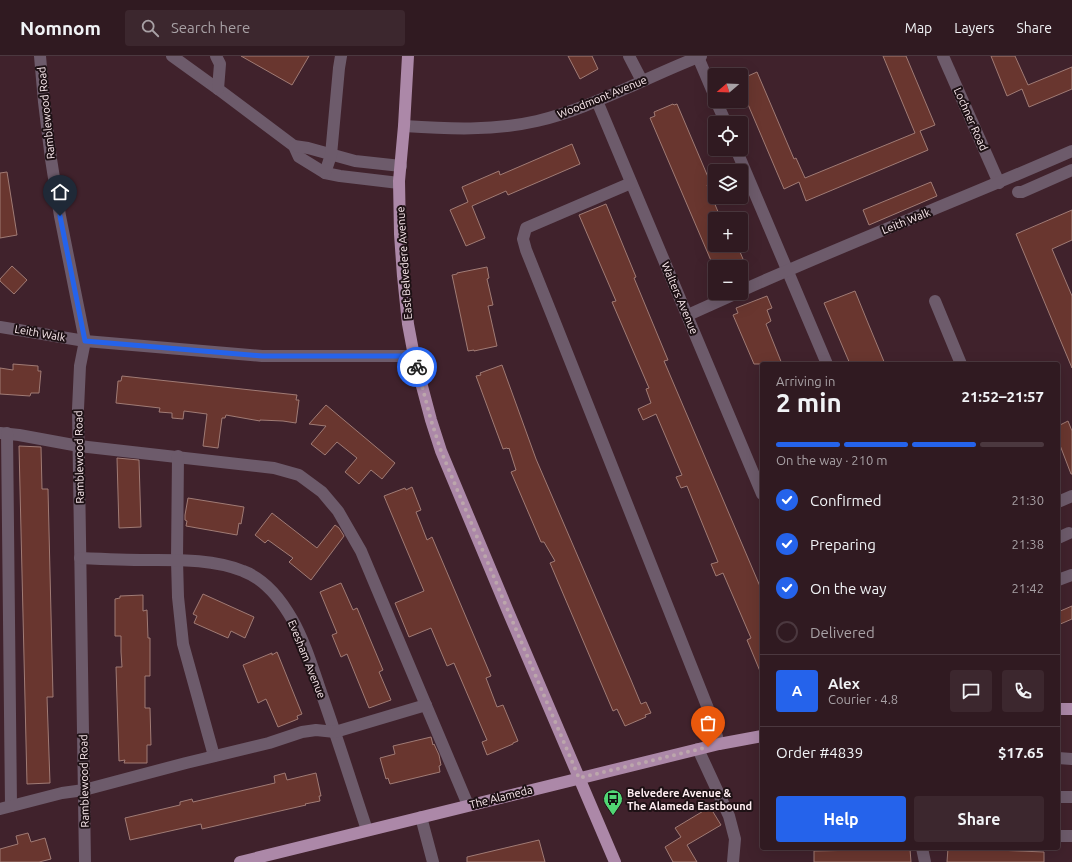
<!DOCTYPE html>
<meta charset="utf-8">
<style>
body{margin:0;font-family:Ubuntu,sans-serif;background:#3c272e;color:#f1f3f6;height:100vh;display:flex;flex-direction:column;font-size:15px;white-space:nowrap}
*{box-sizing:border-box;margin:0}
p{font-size:13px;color:#a8a1a5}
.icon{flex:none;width:22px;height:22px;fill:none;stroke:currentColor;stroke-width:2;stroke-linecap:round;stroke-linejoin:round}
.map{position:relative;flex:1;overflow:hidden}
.drawer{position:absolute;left:760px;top:306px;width:300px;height:488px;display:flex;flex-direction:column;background:#301a21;border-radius:4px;box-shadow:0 4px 16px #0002,0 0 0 1px #4b383f}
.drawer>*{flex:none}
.needle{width:26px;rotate:251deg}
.fabs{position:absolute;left:708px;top:12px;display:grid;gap:8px}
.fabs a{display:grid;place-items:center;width:40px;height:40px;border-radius:4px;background:#301a21;box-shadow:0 4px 16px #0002,0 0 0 1px #4b383f;font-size:20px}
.pin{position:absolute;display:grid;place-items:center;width:34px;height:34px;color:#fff;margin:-41px -17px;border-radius:50% 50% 50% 0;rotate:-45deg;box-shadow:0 0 4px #0007}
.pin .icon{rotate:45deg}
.courier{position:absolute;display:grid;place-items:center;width:40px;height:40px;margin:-20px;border:3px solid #2563eb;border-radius:50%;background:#fff;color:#222;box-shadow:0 1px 5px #0007}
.summary em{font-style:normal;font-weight:700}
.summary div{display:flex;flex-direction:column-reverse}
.summary{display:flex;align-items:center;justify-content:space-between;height:68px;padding:0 16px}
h1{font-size:26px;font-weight:700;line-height:30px}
.bar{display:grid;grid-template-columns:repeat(4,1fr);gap:6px 4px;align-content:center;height:48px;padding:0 16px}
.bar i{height:5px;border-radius:3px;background:#4b383f}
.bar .active{background:#2563eb}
.bar p{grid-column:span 4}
.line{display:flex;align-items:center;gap:10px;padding:0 16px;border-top:1px solid #4b383f}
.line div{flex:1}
.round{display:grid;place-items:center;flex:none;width:42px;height:42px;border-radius:4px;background:#3c272e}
ol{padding:0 16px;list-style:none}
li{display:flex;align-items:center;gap:12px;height:44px}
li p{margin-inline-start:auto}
li .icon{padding:4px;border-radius:50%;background:#2563eb;color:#fff;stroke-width:4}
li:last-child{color:#a8a1a5}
li i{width:22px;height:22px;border:2px solid #4b383f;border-radius:50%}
.primary-button{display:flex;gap:8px;margin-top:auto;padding:8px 16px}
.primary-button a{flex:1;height:46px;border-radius:4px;background:#2563eb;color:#fff;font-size:16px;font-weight:700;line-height:46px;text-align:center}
.primary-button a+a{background:#3c272e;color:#f1f3f6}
header{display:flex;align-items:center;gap:24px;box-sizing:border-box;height:56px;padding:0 20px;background:#301a21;border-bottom:1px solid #4b383f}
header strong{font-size:19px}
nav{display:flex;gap:22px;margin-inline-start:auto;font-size:14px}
.search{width:280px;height:36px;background:#3c272e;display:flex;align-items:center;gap:10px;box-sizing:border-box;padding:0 14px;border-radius:4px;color:#a8a1a5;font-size:15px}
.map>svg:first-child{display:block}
.building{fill:#69362f;stroke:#a07b75}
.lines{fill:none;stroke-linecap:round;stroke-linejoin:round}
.minor{stroke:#6d5b6b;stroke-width:12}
.major{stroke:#ac88a8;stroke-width:12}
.done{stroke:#bca6ac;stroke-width:4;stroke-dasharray:0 7.2}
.route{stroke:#2563eb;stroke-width:5}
.labels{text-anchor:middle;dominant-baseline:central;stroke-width:4;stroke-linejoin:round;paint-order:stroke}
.street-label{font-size:11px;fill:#feedf1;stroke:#1e1115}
.poi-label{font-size:11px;font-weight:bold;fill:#feedf1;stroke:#1e1115;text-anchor:start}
</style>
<header>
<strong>Nomnom</strong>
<div class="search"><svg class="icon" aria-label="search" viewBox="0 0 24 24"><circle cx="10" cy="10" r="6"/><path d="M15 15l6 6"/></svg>Search here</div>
<nav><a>Map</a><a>Layers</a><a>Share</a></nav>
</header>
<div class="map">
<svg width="1072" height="806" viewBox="0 0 1072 806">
<rect width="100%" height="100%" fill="#40222c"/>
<g class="building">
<polygon points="241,0 309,0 292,29"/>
<polygon points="568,0 592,0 598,13 580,23"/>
<polygon points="883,0 906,0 935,69 920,75 928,94 806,145 799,126 784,133 741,32 741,23 757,16 794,103 796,102 805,122 915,77"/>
<polygon points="991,0 1015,0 1028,29 1072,11 1072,33 1029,51 1022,33 1007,40"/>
<polygon points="673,48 674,49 677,48 711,128 707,129 721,163 715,163 715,189 737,189 743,203 739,205 742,211 715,211 715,215 715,214 650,62 655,60 654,56"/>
<polygon points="572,88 580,108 508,139 506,135 472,150 485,182 466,190 450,154 468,146 462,131 499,115 500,119"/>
<polygon points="7,116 14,160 17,179 0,182 0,117"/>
<polygon points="931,126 937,140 869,169 863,154"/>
<polygon points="606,148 636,221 634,222 668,304 664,305 762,535 762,620 747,584 751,582 723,517 716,520 711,508 718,506 687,430 681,432 676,421 682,419 656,358 643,364 638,353 651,347 646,333 649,332 612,246 616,245 579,159"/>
<polygon points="1072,154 1072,184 1052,193 1072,240 1072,312 1016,178"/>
<polygon points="12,210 27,224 14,238 0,225 0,223"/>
<polygon points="487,211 489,222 487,223 493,249 488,250 497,290 474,295 474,294 468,295 452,219 457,218 457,217"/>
<polygon points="855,235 868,267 885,308 850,308 824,247"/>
<polygon points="767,240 772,252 767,254 771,265 766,268 782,308 754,308 733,259 738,257 736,252"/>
<polygon points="13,308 38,310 38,315 41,315 39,337 31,337 30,340 0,338 0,312 13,314"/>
<polygon points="502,309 536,403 631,624 641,648 646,646 651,657 645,659 646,661 625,670 617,653 613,655 550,507 555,505 544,486 541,486 511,416 516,414 509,392 508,393 507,392 503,393 476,320 481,319 480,317"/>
<polygon points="122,320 297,339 296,344 299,344 296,367 283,365 260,364 260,365 226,359 225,362 222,362 218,392 203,390 207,358 184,355 183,363 172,362 172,357 159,356 160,352 116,347 118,325 121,325"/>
<polygon points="326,349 395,407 382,423 371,414 359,428 345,416 357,402 337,386 325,399 311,388 326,370 309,368"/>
<polygon points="1068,365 1072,375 1072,418 1071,418 1058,384 1058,370"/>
<polygon points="19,390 41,391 42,433 48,433 53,641 47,641 50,727 27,728"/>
<polygon points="117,402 139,404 141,471 119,472"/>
<polygon points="412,431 421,454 416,456 422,471 427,484 432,481 491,620 486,622 497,651 503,649 518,685 513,687 513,688 487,699 482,686 487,684 454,607 447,610 431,572 409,581 395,547 424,535 384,440 405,432 406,434"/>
<polygon points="188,442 244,451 241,468 239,467 237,479 186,470 187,465 185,464 185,459"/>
<polygon points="272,457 317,492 335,469 339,472 344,480 311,524 289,506 293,502 268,484 265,487 255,479"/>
<polygon points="341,527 353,554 357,552 383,614 379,616 391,644 369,652 347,598 341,601 332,579 337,577 320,536"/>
<polygon points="203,538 254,561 245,582 231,575 228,582 194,567 197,560 193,558"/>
<polygon points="143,539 143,555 147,554 148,582 150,582 150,620 145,620 145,652 150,652 151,689 147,689 147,707 124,707 125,704 119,705 116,611 122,611 121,596 121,580 115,580 115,543 120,542 120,540"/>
<polygon points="1072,550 1072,563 1058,569 1058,556"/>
<polygon points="277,596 302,658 297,660 298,663 278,671 266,643 258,647 243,609 272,597 272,599"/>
<polygon points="431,681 433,689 434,688 439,699 441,709 439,710 440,716 390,728 388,722 386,723 380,702 395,698 393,690"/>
<polygon points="285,717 287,724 316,717 321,740 319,740 320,745 305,748 306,749 202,773 201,768 130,784 125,762 180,749 180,746 192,743 193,746 275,727 274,720"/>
<polygon points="710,751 721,769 687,789 697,806 673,806 665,791 681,781 675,772"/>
<polygon points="28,777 31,786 45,782 51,803 39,806 0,806 0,793 18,788 16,780"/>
<polygon points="539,784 545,806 467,806 467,801"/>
<polygon points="948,792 1044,796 1044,806 947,806"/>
<polygon points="910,793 911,806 814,806 814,795"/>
</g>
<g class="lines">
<g class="minor">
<polyline points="40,0 44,46 51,103 60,160 85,285 80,310 78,353 85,806"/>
<polyline points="172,0 222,36 294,90 299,101 325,117 340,120 399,127"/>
<polyline points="216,0 220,8 218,33"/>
<polyline points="629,0 642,25"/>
<polyline points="943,0 999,127"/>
<polyline points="698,1 715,41"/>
<polyline points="597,45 762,438"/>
<polyline points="716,45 726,67"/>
<path d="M404,70c45,3 89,5 133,-5 34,-8 65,-22 97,-36 22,-10 44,-20 67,-29"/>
<polyline points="294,90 308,92 355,105 401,110"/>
<polyline points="736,93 827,308"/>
<polyline points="325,117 331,99 339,12 341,0"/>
<polyline points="631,127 526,172 523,183 526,194 552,259 711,660 719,688"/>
<polyline points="1018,136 1022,136 1072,114"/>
<path d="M741,235c109,-49 221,-92 331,-140"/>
<polyline points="935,245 961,308"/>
<polyline points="688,259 737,237"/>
<polyline points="0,271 85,285 262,300 414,300"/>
<polyline points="0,377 19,379 79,390 274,412 299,419 322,436 338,455 361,495 468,749"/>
<polyline points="7,377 11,750"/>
<polyline points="178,400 177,504 178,541 183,588 214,700"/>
<polyline points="1058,446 1072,440"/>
<polyline points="1058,482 1069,477"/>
<path d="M80,502c22,1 45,2 67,2 31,0 66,-1 96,11 22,8 37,27 49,48 13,23 21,50 30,76 16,45 30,90 45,135"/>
<polyline points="1058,524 1072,519"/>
<polyline points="698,693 729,760 735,783 733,806"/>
<polyline points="1058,702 1072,703"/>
<polyline points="1058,741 1072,741"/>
<polyline points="0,753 62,737 84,734 186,707 269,687 302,676 316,674 335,676 426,649"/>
<polyline points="421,761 433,806"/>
<polyline points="1058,780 1072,780"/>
<polyline points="922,792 925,806"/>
</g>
<g class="major">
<polyline points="408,0 404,70 399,125 400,178 403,220 408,268 414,300 431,364 441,395 507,553 615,806"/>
<polyline points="1058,653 1072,653"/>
<polyline points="240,806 719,688 762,680"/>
</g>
</g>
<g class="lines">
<polyline class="done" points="417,311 431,364 441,395 501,538 579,722 708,691"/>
<polyline class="route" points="60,160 85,285 262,300 414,300 417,311"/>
</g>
<defs>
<g id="bus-pin" transform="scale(1)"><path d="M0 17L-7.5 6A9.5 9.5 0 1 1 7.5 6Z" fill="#51d674" stroke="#1e1115"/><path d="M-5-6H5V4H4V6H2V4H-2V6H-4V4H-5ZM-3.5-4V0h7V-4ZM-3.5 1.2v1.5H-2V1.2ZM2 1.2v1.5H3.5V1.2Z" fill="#111"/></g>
</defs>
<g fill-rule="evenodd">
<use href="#bus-pin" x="613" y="743"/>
</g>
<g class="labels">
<g class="street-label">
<text transform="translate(602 41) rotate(-22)">Woodmont Avenue</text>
<text transform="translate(46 57) rotate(-96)">Ramblewood Road</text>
<text transform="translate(971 63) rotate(66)">Lochner Road</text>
<text transform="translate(906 165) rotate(-22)">Leith Walk</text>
<text transform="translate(404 207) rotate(-94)">East Belvedere Avenue</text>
<text transform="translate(680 242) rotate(67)">Walters Avenue</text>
<text transform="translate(40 277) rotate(10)">Leith Walk</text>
<text transform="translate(79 401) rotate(-91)">Ramblewood Road</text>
<text transform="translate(307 603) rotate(68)">Evesham Avenue</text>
<text transform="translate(84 725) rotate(-91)">Ramblewood Road</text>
<text transform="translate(501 741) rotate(-14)">The Alameda</text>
</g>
<g class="poi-label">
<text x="627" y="737">Belvedere Avenue &amp;<tspan x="627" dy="13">The Alameda Eastbound</tspan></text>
</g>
</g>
</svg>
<div class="fabs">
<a><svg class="needle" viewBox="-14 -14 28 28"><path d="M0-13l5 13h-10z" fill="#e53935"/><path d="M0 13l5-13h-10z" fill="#a8a1a5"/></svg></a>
<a><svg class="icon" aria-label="locate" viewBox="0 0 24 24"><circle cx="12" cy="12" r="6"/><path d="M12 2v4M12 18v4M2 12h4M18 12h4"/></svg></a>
<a><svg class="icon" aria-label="layers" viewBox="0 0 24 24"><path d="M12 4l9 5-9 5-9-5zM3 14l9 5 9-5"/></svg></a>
<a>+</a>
<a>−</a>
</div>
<div class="pin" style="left:708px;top:691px;background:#ea580c"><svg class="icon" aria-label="bag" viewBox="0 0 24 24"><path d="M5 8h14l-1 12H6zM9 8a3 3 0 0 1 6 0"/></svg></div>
<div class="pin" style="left:60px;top:160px;background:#1f2937"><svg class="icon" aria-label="home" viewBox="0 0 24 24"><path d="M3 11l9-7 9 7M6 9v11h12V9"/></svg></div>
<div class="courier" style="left:417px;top:311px"><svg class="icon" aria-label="bike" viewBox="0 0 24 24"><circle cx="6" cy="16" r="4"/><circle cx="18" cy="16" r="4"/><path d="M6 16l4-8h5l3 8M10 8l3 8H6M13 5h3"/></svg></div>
<section class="drawer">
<div class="summary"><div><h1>2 min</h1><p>Arriving in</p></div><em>21:52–21:57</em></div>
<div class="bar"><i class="active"></i><i class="active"></i><i class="active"></i><i></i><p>On the way · 210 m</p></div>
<ol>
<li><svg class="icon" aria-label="check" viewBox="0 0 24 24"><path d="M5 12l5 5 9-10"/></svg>Confirmed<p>21:30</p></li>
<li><svg class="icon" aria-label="check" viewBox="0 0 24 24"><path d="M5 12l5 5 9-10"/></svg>Preparing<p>21:38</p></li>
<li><svg class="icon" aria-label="check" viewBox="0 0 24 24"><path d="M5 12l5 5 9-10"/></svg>On the way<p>21:42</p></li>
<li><i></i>Delivered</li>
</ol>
<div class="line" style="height:72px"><b class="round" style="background:#2563eb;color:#fff">A</b><div><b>Alex</b><p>Courier · 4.8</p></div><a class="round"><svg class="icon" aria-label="chat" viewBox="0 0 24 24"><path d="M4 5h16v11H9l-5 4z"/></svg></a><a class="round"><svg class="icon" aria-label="phone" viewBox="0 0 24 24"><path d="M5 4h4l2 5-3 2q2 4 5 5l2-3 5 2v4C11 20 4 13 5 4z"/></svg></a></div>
<div class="line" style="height:52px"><div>Order #4839</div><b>$17.65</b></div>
<div class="primary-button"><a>Help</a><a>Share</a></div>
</section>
</div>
